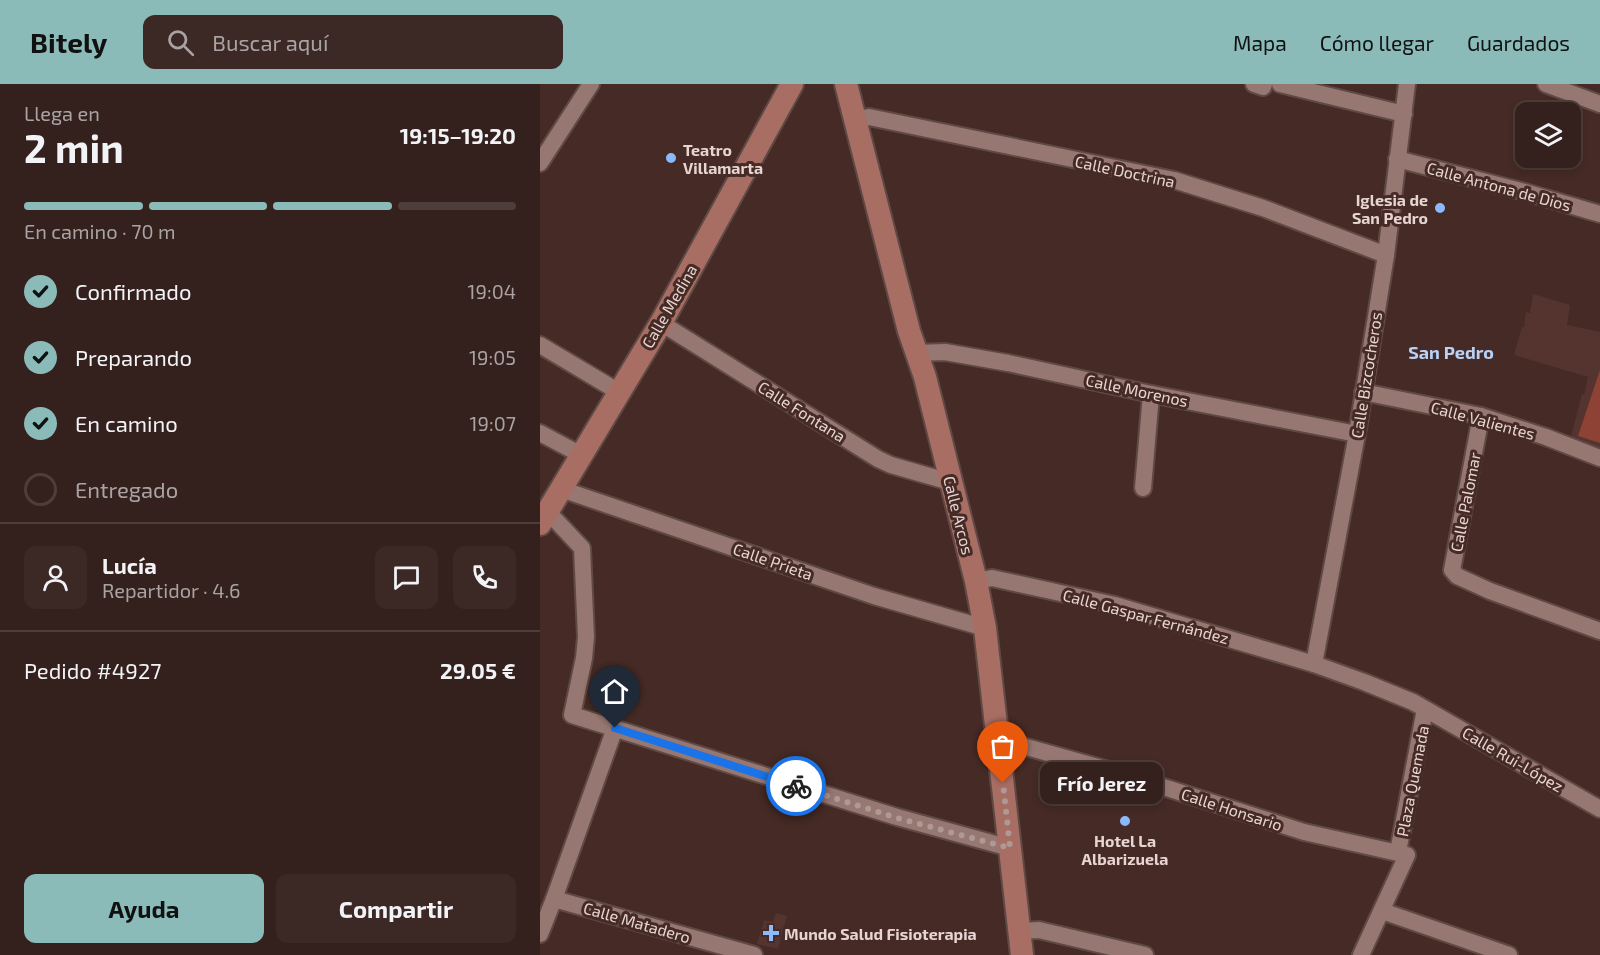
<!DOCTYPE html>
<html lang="es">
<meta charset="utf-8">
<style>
body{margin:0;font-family:"Exo 2",sans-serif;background:#3c2825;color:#f1f3f6;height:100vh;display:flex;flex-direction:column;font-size:22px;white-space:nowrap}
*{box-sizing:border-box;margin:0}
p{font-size:20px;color:#a9a3a3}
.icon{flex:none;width:33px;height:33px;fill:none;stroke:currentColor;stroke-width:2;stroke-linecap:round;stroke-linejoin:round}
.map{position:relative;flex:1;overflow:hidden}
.details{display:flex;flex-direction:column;background:#34201c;width:540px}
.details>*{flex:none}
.fabs{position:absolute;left:975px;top:18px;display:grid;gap:12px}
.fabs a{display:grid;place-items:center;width:66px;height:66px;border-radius:12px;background:#34201c;box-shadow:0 3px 9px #0003,0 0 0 2px #4e3e3b;font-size:30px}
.pin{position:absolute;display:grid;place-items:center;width:51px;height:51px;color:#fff;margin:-62px -26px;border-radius:50% 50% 50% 0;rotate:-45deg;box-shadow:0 0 6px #0007}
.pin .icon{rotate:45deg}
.courier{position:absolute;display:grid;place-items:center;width:60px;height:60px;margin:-30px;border:4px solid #1a73e8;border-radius:50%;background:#fff;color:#222;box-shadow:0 2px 8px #0007}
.bubble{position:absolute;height:42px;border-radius:12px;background:#34201c;box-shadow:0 3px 9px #0003,0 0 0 2px #4e3e3b;font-size:20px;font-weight:700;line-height:42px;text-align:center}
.head em{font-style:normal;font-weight:700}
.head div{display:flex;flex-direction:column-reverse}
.head{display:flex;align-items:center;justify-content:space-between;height:102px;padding:0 24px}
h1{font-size:39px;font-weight:700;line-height:45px}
.bar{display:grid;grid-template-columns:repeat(4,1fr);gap:9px 6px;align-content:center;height:72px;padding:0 24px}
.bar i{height:8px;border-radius:4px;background:#4e3e3b}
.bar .on{background:#8bbbb9}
.bar p{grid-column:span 4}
.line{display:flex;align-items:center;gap:15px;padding:0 24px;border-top:2px solid #4e3e3b}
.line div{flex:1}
.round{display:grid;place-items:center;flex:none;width:63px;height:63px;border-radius:12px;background:#3c2825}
ol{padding:0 24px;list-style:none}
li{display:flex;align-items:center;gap:18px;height:66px}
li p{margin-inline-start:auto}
li .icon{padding:6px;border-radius:50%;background:#8bbbb9;color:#111;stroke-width:4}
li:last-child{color:#a9a3a3}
li i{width:33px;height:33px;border:3px solid #4e3e3b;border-radius:50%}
.primary-button{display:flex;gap:12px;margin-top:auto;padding:12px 24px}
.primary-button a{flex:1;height:69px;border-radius:12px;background:#8bbbb9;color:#111;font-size:24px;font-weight:700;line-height:69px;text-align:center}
.primary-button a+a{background:#3c2825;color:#f1f3f6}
header{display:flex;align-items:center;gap:36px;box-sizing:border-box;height:84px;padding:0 30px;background:#8bbbb9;color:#111}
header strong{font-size:28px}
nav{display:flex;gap:33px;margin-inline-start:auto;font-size:21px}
.search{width:420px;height:54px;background:#3c2825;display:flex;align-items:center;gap:15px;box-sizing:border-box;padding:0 21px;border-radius:12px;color:#a9a3a3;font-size:22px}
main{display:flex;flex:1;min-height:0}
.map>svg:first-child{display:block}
.built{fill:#55342f}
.green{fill:#8e4135}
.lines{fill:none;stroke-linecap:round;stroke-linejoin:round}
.street-casing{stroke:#5f4945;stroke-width:20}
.secondary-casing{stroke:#5f4945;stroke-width:26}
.street{stroke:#977771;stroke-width:16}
.secondary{stroke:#a86e64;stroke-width:22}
.done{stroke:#ae9995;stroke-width:6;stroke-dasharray:0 10.8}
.route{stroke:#1a73e8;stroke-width:8}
.poi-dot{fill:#8cb9fc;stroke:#452a25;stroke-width:2}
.labels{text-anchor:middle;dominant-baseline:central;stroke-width:6;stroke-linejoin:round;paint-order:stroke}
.poi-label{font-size:16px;font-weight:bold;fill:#e7d5d2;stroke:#452a25;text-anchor:start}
.street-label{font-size:16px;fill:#e7d5d2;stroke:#452a25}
.neighbourhood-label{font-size:18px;font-weight:bold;fill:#b7d1f7;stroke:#452a25}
</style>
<header>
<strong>Bitely</strong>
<div class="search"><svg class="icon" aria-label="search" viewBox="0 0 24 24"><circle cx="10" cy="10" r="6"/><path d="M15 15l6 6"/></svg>Buscar aquí</div>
<nav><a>Mapa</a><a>Cómo llegar</a><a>Guardados</a></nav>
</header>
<main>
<section class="details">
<div class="head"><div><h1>2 min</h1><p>Llega en</p></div><em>19:15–19:20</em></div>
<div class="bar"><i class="on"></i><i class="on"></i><i class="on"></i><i></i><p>En camino · 70 m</p></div>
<ol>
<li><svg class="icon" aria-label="check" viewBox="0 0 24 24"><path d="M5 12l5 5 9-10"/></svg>Confirmado<p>19:04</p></li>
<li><svg class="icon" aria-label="check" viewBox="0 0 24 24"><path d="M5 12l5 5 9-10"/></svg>Preparando<p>19:05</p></li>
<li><svg class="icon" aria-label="check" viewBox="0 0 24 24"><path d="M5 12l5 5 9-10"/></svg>En camino<p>19:07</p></li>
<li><i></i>Entregado</li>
</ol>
<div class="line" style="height:108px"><a class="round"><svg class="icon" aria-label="person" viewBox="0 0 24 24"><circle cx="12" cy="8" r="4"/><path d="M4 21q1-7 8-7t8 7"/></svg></a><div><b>Lucía</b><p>Repartidor · 4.6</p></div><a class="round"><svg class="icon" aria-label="chat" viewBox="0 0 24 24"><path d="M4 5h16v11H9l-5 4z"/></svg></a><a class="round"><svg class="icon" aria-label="phone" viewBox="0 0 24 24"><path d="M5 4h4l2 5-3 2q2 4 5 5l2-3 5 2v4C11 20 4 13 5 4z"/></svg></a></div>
<div class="line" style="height:78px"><div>Pedido #4927</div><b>29.05 €</b></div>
<div class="primary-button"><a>Ayuda</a><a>Compartir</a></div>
</section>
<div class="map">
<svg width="1060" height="871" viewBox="0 0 1060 871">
<rect width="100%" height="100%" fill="#452a25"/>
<g class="built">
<polygon points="993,210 1030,221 1027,241 1060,248 1060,368 1030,357 1042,310 1044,311 1048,293 974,271 982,243 984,243 986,228 990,229"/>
<polygon points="236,829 247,832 238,865 217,860 224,836 233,838"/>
</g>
<polygon class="green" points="1060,286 1060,359 1038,352"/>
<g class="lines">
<g class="street-casing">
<g id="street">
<polyline points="714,0 723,3 724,0"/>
<polyline points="740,0 864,30"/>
<polyline points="1006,0 1060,20"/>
<polyline points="316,36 329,33 634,96 723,124 846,171"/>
<polyline points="857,75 985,108 1060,130"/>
<polyline points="0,79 51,0"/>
<polyline points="121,239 338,375 351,381 410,398"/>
<polyline points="0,261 79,308"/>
<polyline points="377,269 405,268 468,279 611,310 817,350"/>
<polyline points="823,308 941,332 1006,353 1060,374"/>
<polyline points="941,332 912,486 917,492 950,507 1060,547"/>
<polyline points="0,349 32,366"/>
<polyline points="603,404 611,310"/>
<polyline points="21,405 334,512 445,544"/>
<polyline points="8,428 42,464 46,553 44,574 32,631 357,733 470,764"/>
<polyline points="436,497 452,494 575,521 774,580 824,598 873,618 1060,725"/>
<polyline points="774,580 817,350 846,171 867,0"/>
<polyline points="458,655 583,690 764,748 867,771 821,871"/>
<polyline points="858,768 885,625"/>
<polyline points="14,815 214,871"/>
<polyline points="842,827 969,871"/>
<polyline points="479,847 499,846 605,871"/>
<polyline points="0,850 14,815 75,644"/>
</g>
</g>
<g class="secondary-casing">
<g id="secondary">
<polyline points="306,0 369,247 385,293 436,497 445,544 482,871"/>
<polyline points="0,440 121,239 252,0"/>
</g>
</g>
<use href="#street" class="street"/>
<use href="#secondary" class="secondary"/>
</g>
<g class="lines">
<polyline class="done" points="256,702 357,734 470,764 463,699"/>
<polyline class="route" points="75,644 256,702"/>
</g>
<g class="poi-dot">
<circle cx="131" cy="74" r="6"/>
<circle cx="900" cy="124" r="6"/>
<circle cx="585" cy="737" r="6"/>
<path d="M228 840h6v6h6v6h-6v6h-6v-6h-6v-6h6z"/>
</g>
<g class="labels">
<g class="poi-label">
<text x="143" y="65">Teatro<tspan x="143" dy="18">Villamarta</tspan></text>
<text x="888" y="115" text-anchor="end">Iglesia de<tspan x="888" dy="18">San Pedro</tspan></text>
<text x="585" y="756" text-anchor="middle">Hotel La<tspan x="585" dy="18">Albarizuela</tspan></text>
<text x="244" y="849">Mundo Salud Fisioterapia</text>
</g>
<g class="street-label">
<text transform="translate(585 87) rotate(12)">Calle Doctrina</text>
<text transform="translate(959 102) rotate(15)">Calle Antona de Dios</text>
<text transform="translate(129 222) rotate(-60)">Calle Medina</text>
<text transform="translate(826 291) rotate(-81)">Calle Bizcocheros</text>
<text transform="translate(597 306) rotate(12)">Calle Morenos</text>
<text transform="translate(262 327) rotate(32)">Calle Fontana</text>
<text transform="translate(943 336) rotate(15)">Calle Valientes</text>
<text transform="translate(925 418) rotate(-79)">Calle Palomar</text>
<text transform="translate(419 431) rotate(76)">Calle Arcos</text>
<text transform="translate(233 477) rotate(19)">Calle Prieta</text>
<text transform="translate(606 532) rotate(15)">Calle Gaspar Fernández</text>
<text transform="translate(973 675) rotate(30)">Calle Rui-López</text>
<text transform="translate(872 697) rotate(-79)">Plaza Quemada</text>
<text transform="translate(692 725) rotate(18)">Calle Honsario</text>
<text transform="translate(97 838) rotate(16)">Calle Matadero</text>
</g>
<g class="neighbourhood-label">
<text x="911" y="268">San Pedro</text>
</g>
</g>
</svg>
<div class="fabs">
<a><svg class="icon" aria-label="layers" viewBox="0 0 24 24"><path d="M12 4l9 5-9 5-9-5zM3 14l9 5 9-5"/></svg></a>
</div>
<div class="pin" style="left:463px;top:699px;background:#ea580c"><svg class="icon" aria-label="bag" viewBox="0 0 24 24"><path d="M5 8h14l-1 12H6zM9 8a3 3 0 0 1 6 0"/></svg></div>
<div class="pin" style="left:75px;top:644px;background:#1f2937"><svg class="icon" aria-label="home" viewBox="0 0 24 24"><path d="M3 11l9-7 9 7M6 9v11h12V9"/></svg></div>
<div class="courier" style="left:256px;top:702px"><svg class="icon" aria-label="bike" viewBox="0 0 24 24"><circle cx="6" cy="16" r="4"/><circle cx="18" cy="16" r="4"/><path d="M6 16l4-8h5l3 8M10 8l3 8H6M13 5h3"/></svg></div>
<div class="bubble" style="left:500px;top:678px;width:123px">Frío Jerez</div>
</div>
</main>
